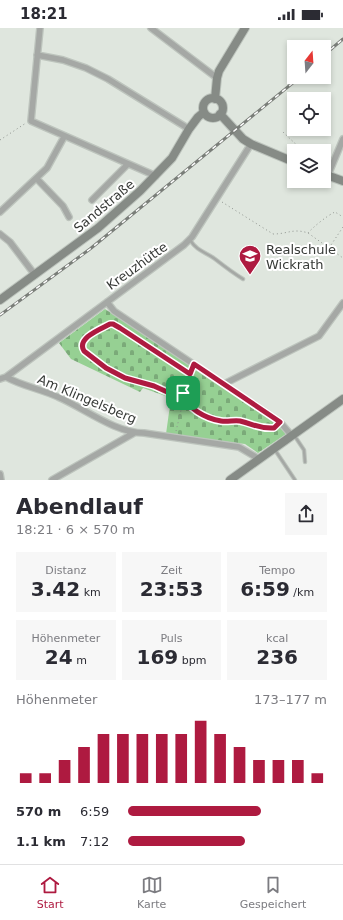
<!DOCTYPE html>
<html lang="de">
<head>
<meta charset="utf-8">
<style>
  body { margin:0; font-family:"DejaVu Sans",sans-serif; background:#f7f7f7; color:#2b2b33; height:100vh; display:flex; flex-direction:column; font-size:15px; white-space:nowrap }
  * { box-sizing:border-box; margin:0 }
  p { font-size:13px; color:#7c7c81 }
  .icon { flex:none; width:22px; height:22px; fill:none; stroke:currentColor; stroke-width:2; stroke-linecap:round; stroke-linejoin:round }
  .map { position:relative; height:452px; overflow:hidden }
  .side { display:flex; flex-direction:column; background:#fff; flex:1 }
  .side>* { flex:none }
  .needle { width:26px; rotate:17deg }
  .tools { position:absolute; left:287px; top:12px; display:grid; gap:8px }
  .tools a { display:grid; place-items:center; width:44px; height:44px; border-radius:0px; background:#fff; box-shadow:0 2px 6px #0003; font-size:20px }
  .pin { position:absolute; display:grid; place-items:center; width:34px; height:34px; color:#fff; margin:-17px; border-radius:8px; box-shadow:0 2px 6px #0006 }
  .round { display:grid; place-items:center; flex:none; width:42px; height:42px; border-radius:0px; background:#f7f7f7 }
  .summary { display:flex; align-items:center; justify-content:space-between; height:68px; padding:0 16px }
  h1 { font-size:22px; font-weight:700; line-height:30px }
  .figures { display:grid; grid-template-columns:repeat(3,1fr); gap:6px; height:68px; padding:4px 16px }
  .figures div { display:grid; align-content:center; border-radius:0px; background:#f7f7f7; text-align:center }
  .figures b { font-size:20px; font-weight:700 }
  .figures small { font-size:11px; font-weight:400 }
  .figures p { font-size:11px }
  .chart { height:112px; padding:8px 16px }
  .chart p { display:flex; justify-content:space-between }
  .chart svg { width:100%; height:72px; margin-top:4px; stroke:#ae1a40; stroke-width:6 }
  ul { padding:0 16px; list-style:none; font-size:13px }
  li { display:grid; grid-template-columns:64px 48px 1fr; align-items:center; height:30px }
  li i { height:10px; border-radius:5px; background:#ae1a40 }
  .status { display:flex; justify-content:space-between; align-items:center; height:28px; padding:0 20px; background:#fff; direction:ltr }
  .status svg { height:11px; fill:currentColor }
  .tabs { display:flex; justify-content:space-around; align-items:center; height:56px; border-top:1px solid #e1e1e2; background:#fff; font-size:11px; color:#7c7c81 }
  .tabs a { display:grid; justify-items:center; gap:2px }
  .tabs .active { color:#ae1a40 }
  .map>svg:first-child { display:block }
  .cemetery { fill:url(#cemetery-stones) }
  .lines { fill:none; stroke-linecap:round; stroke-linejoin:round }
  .lane-casing { stroke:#bdc4bd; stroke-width:4.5 }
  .street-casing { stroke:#bdc4bd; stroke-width:8 }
  .secondary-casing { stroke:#bdc4bd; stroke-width:10 }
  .path { stroke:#8e938e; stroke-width:1; stroke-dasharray:1 3; stroke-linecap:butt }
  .lane { stroke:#a5a8a5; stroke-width:2.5 }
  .street { stroke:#a5a8a5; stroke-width:5.5 }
  .secondary { stroke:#868b86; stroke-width:8 }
  .rail-casing { stroke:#7a7e79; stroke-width:3 }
  .rail { stroke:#fff; stroke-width:1.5; stroke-dasharray:4.5; stroke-linecap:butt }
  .route-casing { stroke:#fff; stroke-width:8 }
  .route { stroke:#ae1a40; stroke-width:5 }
  .labels { text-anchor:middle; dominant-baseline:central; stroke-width:4; stroke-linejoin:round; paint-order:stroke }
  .street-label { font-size:13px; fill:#373a37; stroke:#fff }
  .poi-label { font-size:13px; fill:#373a37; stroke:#fff; text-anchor:start }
</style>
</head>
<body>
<div class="status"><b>18:21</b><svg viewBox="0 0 49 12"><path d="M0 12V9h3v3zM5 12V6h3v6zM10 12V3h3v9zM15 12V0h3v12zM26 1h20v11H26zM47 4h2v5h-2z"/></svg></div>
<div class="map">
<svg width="343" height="452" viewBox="0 0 343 452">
  <defs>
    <pattern id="cemetery-stones" width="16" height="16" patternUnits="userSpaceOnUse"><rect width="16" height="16" fill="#96d093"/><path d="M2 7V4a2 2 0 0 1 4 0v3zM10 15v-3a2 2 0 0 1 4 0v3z" fill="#7baa79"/></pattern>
  </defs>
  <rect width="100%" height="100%" fill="#dfe6de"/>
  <path class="cemetery" d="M105,281L277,395L286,406L258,425L245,416L166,406L171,370L143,360L140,364L71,331L59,315Z"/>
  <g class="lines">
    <g class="lane-casing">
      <path id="lane" d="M190,212C198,224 204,223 215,231C224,238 233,245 243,251
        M294,407L304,422L305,434
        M275,422L295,452"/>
    </g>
    <g class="street-casing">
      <path id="street" d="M40,0L31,93L156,148
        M151,0L217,50
        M37,27L63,32L86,40L108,51L189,101
        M328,147L343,111
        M37,151L63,178L69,189
        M92,172L128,136
        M0,184L47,140L64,109
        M0,206L10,214L35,247
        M107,274L114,283L280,394L292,408
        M6,349L184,217L192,209L251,116
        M0,351L6,349C22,358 41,361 58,369C84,380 115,405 144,405L239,419L259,431
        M224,356L319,308L343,275
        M0,446L1,452
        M52,452L134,405"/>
    </g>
    <g class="secondary-casing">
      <path id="secondary" d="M203 80a10 10 0 1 1 20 0a10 10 0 1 1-20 0Z
        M215,71L217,50L219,43L245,0
        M220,86L243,111L251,116L294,134
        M324,146L343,153
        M0,272L98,200L140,163L172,130L189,101L198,89L204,84
        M230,452L343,371"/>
    </g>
    <path class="path" d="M283,104L303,123
      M0,112L26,95
      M222,174L273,206C288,206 293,200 308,205L343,230
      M308,205C313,199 328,187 335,184L343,189
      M329,220L343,199
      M190,346L113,296C103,296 77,311 84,323L106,340L125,351L154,358L176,368H182L192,341
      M184,370C190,378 197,383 206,388C217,393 228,392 240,393C251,395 265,406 276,398
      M176,403L184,370L183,365"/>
    <use href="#lane" class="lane"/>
    <use href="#street" class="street"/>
    <use href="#secondary" class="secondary"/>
    <g class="rail-casing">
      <path id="rail" d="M324,27L343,11
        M0,287L90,221L300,49"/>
    </g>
    <use href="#rail" class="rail"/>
  </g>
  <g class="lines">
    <g class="route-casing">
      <path id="route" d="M110,296H113L120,300L190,346L194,336L280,394L274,400C258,401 254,396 240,393C234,392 228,394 221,393C207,391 185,380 183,365L182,368H176L154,358L125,350L106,340L84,323C76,310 101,301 110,296Z"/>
    </g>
    <use href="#route" class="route"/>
  </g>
  <defs>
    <g id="school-pin" transform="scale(1.15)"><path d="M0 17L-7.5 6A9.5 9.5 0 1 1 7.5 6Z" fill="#ae1a40" stroke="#fff"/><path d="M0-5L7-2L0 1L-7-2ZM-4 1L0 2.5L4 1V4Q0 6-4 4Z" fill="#fff"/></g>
  </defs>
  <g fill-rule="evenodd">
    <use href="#school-pin" x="250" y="228"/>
  </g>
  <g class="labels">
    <g class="street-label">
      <text transform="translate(104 178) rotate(-40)">Sandstraße</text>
      <text transform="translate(137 238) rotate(-36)">Kreuzhütte</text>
      <text transform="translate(87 371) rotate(23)">Am Klingelsberg</text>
    </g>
    <g class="poi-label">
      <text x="266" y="221">Realschule<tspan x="266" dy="15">Wickrath</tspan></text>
    </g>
  </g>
</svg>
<div class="tools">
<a><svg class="needle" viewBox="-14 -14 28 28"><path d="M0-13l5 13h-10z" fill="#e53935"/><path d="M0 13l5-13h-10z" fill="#7c7c81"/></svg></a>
<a><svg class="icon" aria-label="locate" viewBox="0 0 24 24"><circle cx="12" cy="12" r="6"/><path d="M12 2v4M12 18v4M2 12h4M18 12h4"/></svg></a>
<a><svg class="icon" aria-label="layers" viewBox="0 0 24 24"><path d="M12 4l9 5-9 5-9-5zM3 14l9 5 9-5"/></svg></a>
</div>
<div class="pin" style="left:183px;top:365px;background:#1e9e55"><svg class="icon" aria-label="arrive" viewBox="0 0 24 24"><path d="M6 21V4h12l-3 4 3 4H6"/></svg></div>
</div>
<section class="side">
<div class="summary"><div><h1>Abendlauf</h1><p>18:21 · 6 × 570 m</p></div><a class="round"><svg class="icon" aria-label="share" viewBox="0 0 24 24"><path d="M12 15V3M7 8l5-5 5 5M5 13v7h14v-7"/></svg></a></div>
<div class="figures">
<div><p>Distanz</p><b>3.42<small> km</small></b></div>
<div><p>Zeit</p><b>23:53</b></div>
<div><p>Tempo</p><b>6:59<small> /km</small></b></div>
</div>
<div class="figures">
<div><p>Höhenmeter</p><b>24<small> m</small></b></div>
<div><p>Puls</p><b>169<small> bpm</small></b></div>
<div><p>kcal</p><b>236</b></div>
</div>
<div class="chart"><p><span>Höhenmeter</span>173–177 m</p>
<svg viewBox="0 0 160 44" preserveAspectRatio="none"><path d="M5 44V38M15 44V38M25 44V30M35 44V22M45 44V14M55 44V14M65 44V14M75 44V14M85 44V14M95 44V6M105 44V14M115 44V22M125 44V30M135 44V30M145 44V30M155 44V38"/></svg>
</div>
<ul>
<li><b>570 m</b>6:59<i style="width:67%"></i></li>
<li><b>1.1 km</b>7:12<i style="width:59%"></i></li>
</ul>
</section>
<nav class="tabs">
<a class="active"><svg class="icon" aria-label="home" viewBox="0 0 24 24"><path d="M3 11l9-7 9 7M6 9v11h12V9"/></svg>Start</a>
<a><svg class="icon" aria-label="map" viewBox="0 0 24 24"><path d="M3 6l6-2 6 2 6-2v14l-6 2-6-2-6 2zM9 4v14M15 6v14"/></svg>Karte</a>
<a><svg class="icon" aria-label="saved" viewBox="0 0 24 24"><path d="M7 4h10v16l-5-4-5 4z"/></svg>Gespeichert</a>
</nav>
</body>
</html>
